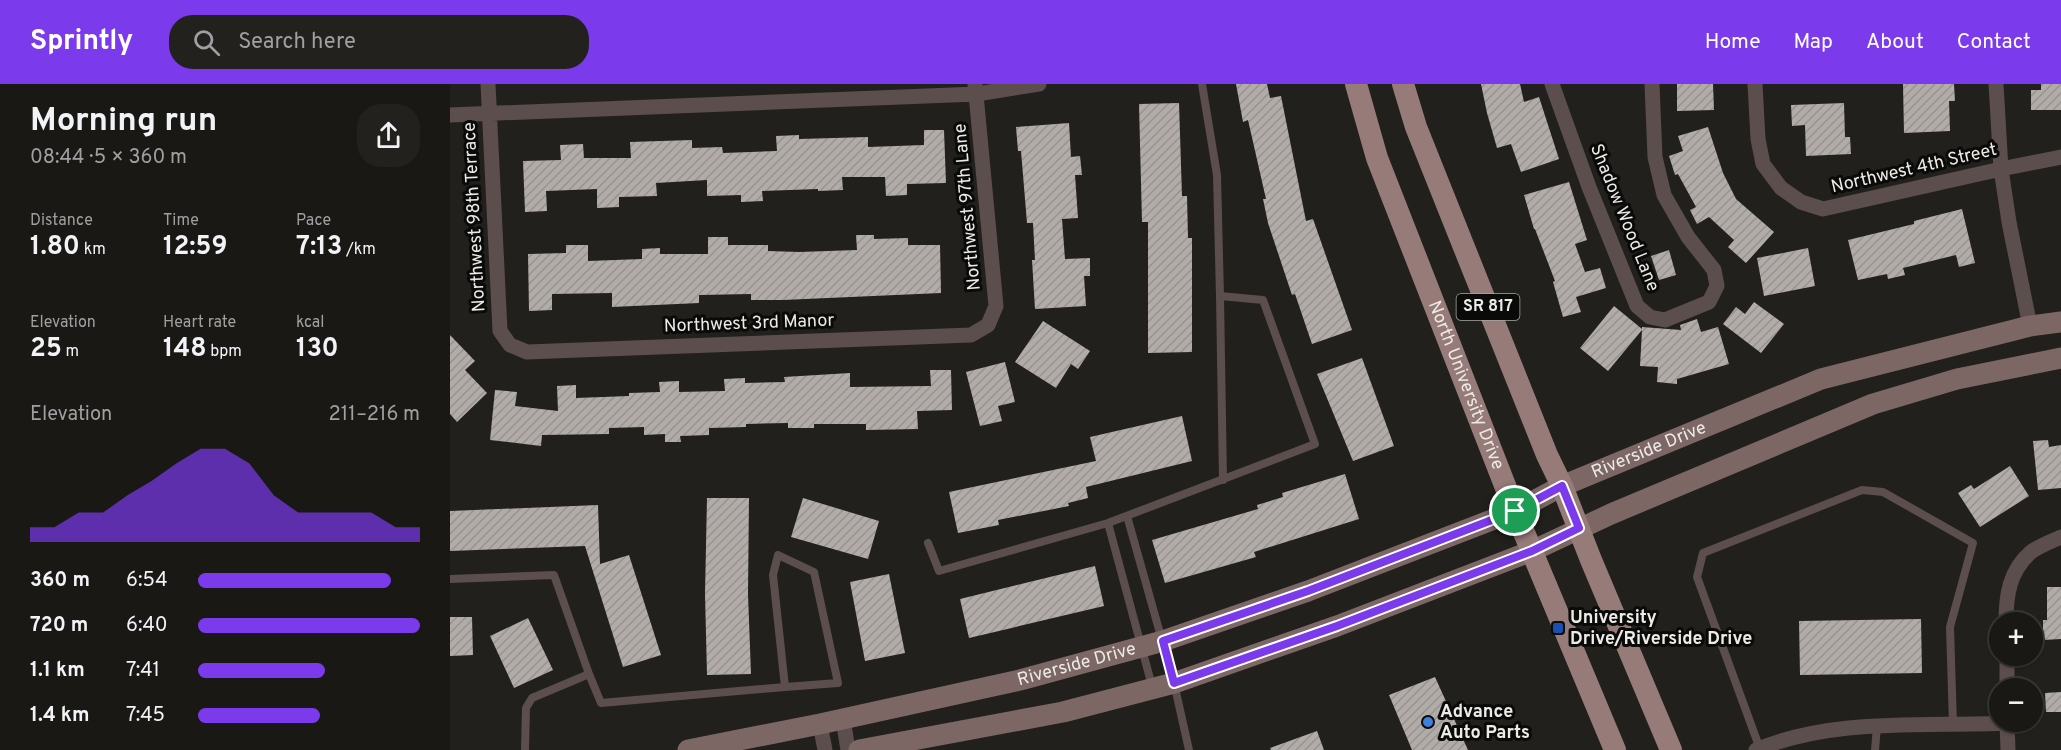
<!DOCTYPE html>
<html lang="en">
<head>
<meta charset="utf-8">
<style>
  body { margin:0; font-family:Overpass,sans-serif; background:#22211e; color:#f1f3f6; height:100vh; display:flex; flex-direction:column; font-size:22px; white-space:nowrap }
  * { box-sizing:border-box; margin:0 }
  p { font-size:20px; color:#9fa0a0 }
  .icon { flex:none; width:33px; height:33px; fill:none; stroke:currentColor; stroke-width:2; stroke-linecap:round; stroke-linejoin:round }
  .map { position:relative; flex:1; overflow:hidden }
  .panel { display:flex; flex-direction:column; background:#191815; width:450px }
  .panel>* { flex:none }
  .fabs { position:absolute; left:1539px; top:528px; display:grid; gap:12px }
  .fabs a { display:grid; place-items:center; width:54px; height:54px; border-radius:50%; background:#191815; box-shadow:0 2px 4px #0004,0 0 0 2px #373734; font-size:30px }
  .pin { position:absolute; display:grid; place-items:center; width:51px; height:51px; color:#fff; margin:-26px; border:3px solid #fff; border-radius:50%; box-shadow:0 2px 6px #0007 }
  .round { display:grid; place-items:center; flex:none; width:63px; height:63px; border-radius:24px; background:#22211e }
  .headline { display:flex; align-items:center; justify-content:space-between; height:102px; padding:0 30px }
  h1 { font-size:33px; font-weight:700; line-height:45px }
  .figures { display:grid; grid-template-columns:repeat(3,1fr); gap:9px; height:102px; padding:6px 30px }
  .figures div { display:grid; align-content:center }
  .figures b { font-size:26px; font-weight:700 }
  .figures small { font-size:16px; font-weight:400 }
  .figures p { font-size:16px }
  .chart { height:168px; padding:12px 30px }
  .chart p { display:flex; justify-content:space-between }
  .chart svg { width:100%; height:108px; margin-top:6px; fill:#7c3aed; opacity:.7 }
  ul { padding:0 30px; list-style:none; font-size:20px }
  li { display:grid; grid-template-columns:96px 72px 1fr; align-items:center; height:45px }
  li i { height:15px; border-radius:8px; background:#7c3aed }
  header { display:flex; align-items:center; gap:36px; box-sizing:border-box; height:84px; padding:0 30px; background:#7c3aed; color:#fff }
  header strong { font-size:28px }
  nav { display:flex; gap:33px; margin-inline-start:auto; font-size:21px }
  .search { width:420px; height:54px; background:#22211e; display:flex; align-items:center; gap:15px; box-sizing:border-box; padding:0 21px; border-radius:24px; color:#9fa0a0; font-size:22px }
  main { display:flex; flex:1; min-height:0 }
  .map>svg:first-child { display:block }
  .building { fill:url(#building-hatch) }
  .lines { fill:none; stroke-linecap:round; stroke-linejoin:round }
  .lane { stroke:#5b4e4c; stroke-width:8 }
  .street { stroke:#5b4e4c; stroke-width:15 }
  .secondary { stroke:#7c6765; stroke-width:21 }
  .primary { stroke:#967b78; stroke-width:22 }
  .route-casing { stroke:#fff; stroke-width:12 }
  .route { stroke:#7c3aed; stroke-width:8 }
  .transit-dot { fill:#1a4fb4; stroke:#0a0a08; stroke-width:2 }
  .shop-dot { fill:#3f7fe0; stroke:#0a0a08; stroke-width:2 }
  .labels { text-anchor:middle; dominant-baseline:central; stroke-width:6; stroke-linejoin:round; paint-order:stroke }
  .shield { fill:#0a0a08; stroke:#a8a8a5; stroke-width:1.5 }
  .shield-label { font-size:16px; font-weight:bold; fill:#ecebe8 }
  .street-label { font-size:18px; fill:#ecebe8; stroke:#0a0a08 }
  .poi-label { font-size:18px; font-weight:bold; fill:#ecebe8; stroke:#0a0a08; text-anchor:start }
</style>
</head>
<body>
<header>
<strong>Sprintly</strong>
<div class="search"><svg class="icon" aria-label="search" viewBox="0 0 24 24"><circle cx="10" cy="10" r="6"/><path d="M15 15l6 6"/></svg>Search here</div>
<nav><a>Home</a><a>Map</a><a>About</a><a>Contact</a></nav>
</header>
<main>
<section class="panel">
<div class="headline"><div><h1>Morning run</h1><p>08:44 · 5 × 360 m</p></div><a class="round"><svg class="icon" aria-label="share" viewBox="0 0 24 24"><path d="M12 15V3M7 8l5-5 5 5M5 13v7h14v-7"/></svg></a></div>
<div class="figures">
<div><p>Distance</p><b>1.80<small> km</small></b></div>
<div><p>Time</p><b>12:59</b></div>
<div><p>Pace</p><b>7:13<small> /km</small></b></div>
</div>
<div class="figures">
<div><p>Elevation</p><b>25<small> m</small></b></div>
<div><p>Heart rate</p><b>148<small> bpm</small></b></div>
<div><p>kcal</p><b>130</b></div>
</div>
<div class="chart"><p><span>Elevation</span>211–216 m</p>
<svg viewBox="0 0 160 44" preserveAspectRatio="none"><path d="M0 44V38L10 38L20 32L30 32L40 25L50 19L60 12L70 6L80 6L90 12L100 25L110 32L120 32L130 32L140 32L150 38L160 38V44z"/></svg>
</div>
<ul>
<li><b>360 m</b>6:54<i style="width:87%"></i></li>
<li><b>720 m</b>6:40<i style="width:100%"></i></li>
<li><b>1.1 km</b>7:41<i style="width:57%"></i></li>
<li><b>1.4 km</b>7:45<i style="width:55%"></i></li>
</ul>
</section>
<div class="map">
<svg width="1611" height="666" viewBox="0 0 1611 666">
  <defs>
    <pattern id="building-hatch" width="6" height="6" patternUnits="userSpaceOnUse" patternTransform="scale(1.5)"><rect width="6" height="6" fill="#b2aca9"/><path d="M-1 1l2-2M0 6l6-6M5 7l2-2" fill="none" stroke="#979290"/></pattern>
  </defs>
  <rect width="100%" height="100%" fill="#21201c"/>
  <path class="building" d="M786,0H817L820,14L831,12L856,137L863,135L902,246L862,260L845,210L842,211L818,139L813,115H816L798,36L793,38Z
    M1031,0H1070L1074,18L1089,13L1109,75L1071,88L1061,60L1047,64L1037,29Z
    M1227,0H1263L1264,26L1227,27Z
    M1453,0H1504L1505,17H1499L1500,47L1454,49Z
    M1591,0H1611V26H1581V6H1591Z
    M729,19L732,112H737L738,154H742V268L698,269V138H692L689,20Z
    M1394,19L1395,53H1400L1401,70L1356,72L1355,41L1342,42L1341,21Z
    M619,39L621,73L630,72L632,91H625L628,134L612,135L615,175L640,174V192H634L636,222L585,225L582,176H585L583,139H577L571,67H568L566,43Z
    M1258,43L1273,89L1286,115L1324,148L1296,179L1278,163L1284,156L1259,133L1247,140L1240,126L1246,123L1228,90L1225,91L1219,72L1233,67L1228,52Z
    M474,46H494L496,99L457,100V111L436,112L435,93H392L393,106L368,107V105L312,107L313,117L291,118V111L257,112V96L206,99L207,112L169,113V123L147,124V105L96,107L97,127L75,128L73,77L111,76L110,61L133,60L134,74H181L180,58L242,56V64L272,63L273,69L327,67L326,52L349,51V55L418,53V63L474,61Z
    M1119,98L1137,156L1125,160L1135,188L1150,184L1156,204L1126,213L1131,228L1113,233L1103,198L1105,197L1085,145H1084L1074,111Z
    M1512,125L1525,179L1509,183L1506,171L1453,184L1455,191L1438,195L1437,190L1408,196L1398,156L1464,140V137Z
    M406,151H424V155L458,154V161H490L491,209L333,216H301V210L249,211V219L162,223V209L102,210V226L79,227L78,170L116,169V161H138V177L192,175V165L210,164V170H258V153H278V161H318V167L349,168L407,166Z
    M1358,164L1365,202L1314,212L1307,174Z
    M1219,166L1226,191L1209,196L1201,172Z
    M1304,218L1334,240L1311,269L1273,240L1286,223L1295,230Z
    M1164,222L1192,245V243L1231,246L1230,241L1247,235L1251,248L1268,243L1279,280L1227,295V300L1207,298L1208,283L1190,282L1192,246L1158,287L1130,264Z
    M593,237L640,267L628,285L621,280L606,304L565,278Z
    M0,251L25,277L15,286L37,309L7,338L0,330Z
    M912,274L944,362L903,377L867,290Z
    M555,278L565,318L548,322L552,337L530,342L516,288Z
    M480,286H501L502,326L467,327L468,345L416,346V340H364V344H338V339L296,340V343L259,344V351L230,352L231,358H215V350L194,351V343L159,344V350L92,351L91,362L40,356L45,306L67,308L65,322L108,327L107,302L126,301V314L179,312V309L210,308L209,298L229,297V308L275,307L274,295L295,294V299L335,298L334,293L400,289V303L481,302Z
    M732,332L742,377L636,403L638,414L618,419L619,422L548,436L549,441L508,449L499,408L646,377L640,353Z
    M1598,356L1599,363L1611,361V404L1588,406L1583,357Z
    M1560,382L1579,412L1530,443L1508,409L1521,401L1524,405Z
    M895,390L909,435L804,468L806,473L715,499L702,456L808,425L807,421L833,413L832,409Z
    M257,414H299L298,510L301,590L257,591L255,510Z
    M353,414L429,437L418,475L341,453Z
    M148,421L150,480L179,471L211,571L173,583L135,462L0,467V427Z
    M645,482L654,522L519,554L510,515Z
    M439,490L455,569L415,577L400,498Z
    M1597,503H1611V555L1593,556V536H1597Z
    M0,533H22L23,571L0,572Z
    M78,534L103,586L64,604L40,552Z
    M1471,535L1472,589L1350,591L1349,537Z
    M985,593L1018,666H962L939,611Z
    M1611,608V628H1596L1595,609Z
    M867,647L874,666H821L820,664Z"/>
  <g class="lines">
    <path class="lane" d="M770,212L773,396
      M677,432L724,599L739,666
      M658,439L702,602
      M478,459L489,487L658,439L865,360L813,216L770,212L767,91L752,0
      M0,495L104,491L139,590L82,614L76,624L75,666
      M139,590L151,619L335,603L323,491L328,471L364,488L388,599L335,603
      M1310,665L1247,493L1253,469L1412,406L1433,408L1523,459L1500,543L1503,641
      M1425,666L1427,642"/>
    <path class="street" d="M38,0L50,247L60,261L77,268L521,251L538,241L546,222L525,0
      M1102,0L1139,103L1187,222L1200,233L1215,236L1259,218L1267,202L1264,186L1238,153L1214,111L1205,73L1202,0
      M1305,0L1308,55L1313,80L1331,104L1351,118L1373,125L1551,85L1611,73
      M1546,0L1551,85L1559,138L1580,242
      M0,31L527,10L589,0
      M1556,538C1556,512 1559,487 1581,468C1589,462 1602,457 1611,453
      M1557,572V604
      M393,635L398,666
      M1557,638L1558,666
      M370,640L375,666
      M1306,666C1384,633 1475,643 1557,639"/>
    <g class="secondary">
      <path id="s1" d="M238,666L370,640L570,596L713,557L858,507L1065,427L1112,402L1371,295L1580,242L1611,238"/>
      <path d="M409,666L613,628L724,599L887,542L1082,467L1161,430L1423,320L1507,295L1611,274"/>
    </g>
    <g class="primary">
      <path id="s2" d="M906,0L927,74L1065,427L1165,666"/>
      <path d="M953,0L966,43L1097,371L1112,402L1141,476L1221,666"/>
    </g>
  </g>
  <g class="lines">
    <g class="route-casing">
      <path id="route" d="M1112,402L1129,444L1082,467L887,542L724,599L713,557L858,507L1065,427Z"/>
    </g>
    <use href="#route" class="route"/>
  </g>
  <rect class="transit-dot" x="1102" y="538" width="12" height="12" rx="3"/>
  <circle class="shop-dot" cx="978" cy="638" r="6"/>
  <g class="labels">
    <rect class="shield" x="1006.5" y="210" width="63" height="26" rx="4.5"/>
    <g class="shield-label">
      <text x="1038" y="223">SR 817</text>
    </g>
    <g class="street-label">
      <text transform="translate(1464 85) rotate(-13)">Northwest 4th Street</text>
      <text transform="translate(518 123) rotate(-95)">Northwest 97th Lane</text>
      <text transform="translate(25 133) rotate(-93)">Northwest 98th Terrace</text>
      <text transform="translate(1174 134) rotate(68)">Shadow Wood Lane</text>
      <text transform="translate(299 240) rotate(-2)">Northwest 3rd Manor</text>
      <text stroke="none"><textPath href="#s2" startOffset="321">North University Drive</textPath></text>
      <text stroke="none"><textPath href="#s1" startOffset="1010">Riverside Drive</textPath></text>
      <text stroke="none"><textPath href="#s1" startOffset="398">Riverside Drive</textPath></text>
    </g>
    <g class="poi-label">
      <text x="1120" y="534">University<tspan x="1120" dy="21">Drive/Riverside Drive</tspan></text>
      <text x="990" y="628">Advance<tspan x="990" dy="21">Auto Parts</tspan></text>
    </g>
  </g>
</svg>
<div class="fabs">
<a>+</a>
<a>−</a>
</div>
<div class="pin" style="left:1065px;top:427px;background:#1e9e55"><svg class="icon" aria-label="arrive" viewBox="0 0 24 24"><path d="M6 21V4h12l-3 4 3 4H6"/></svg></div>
</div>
</main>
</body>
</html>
